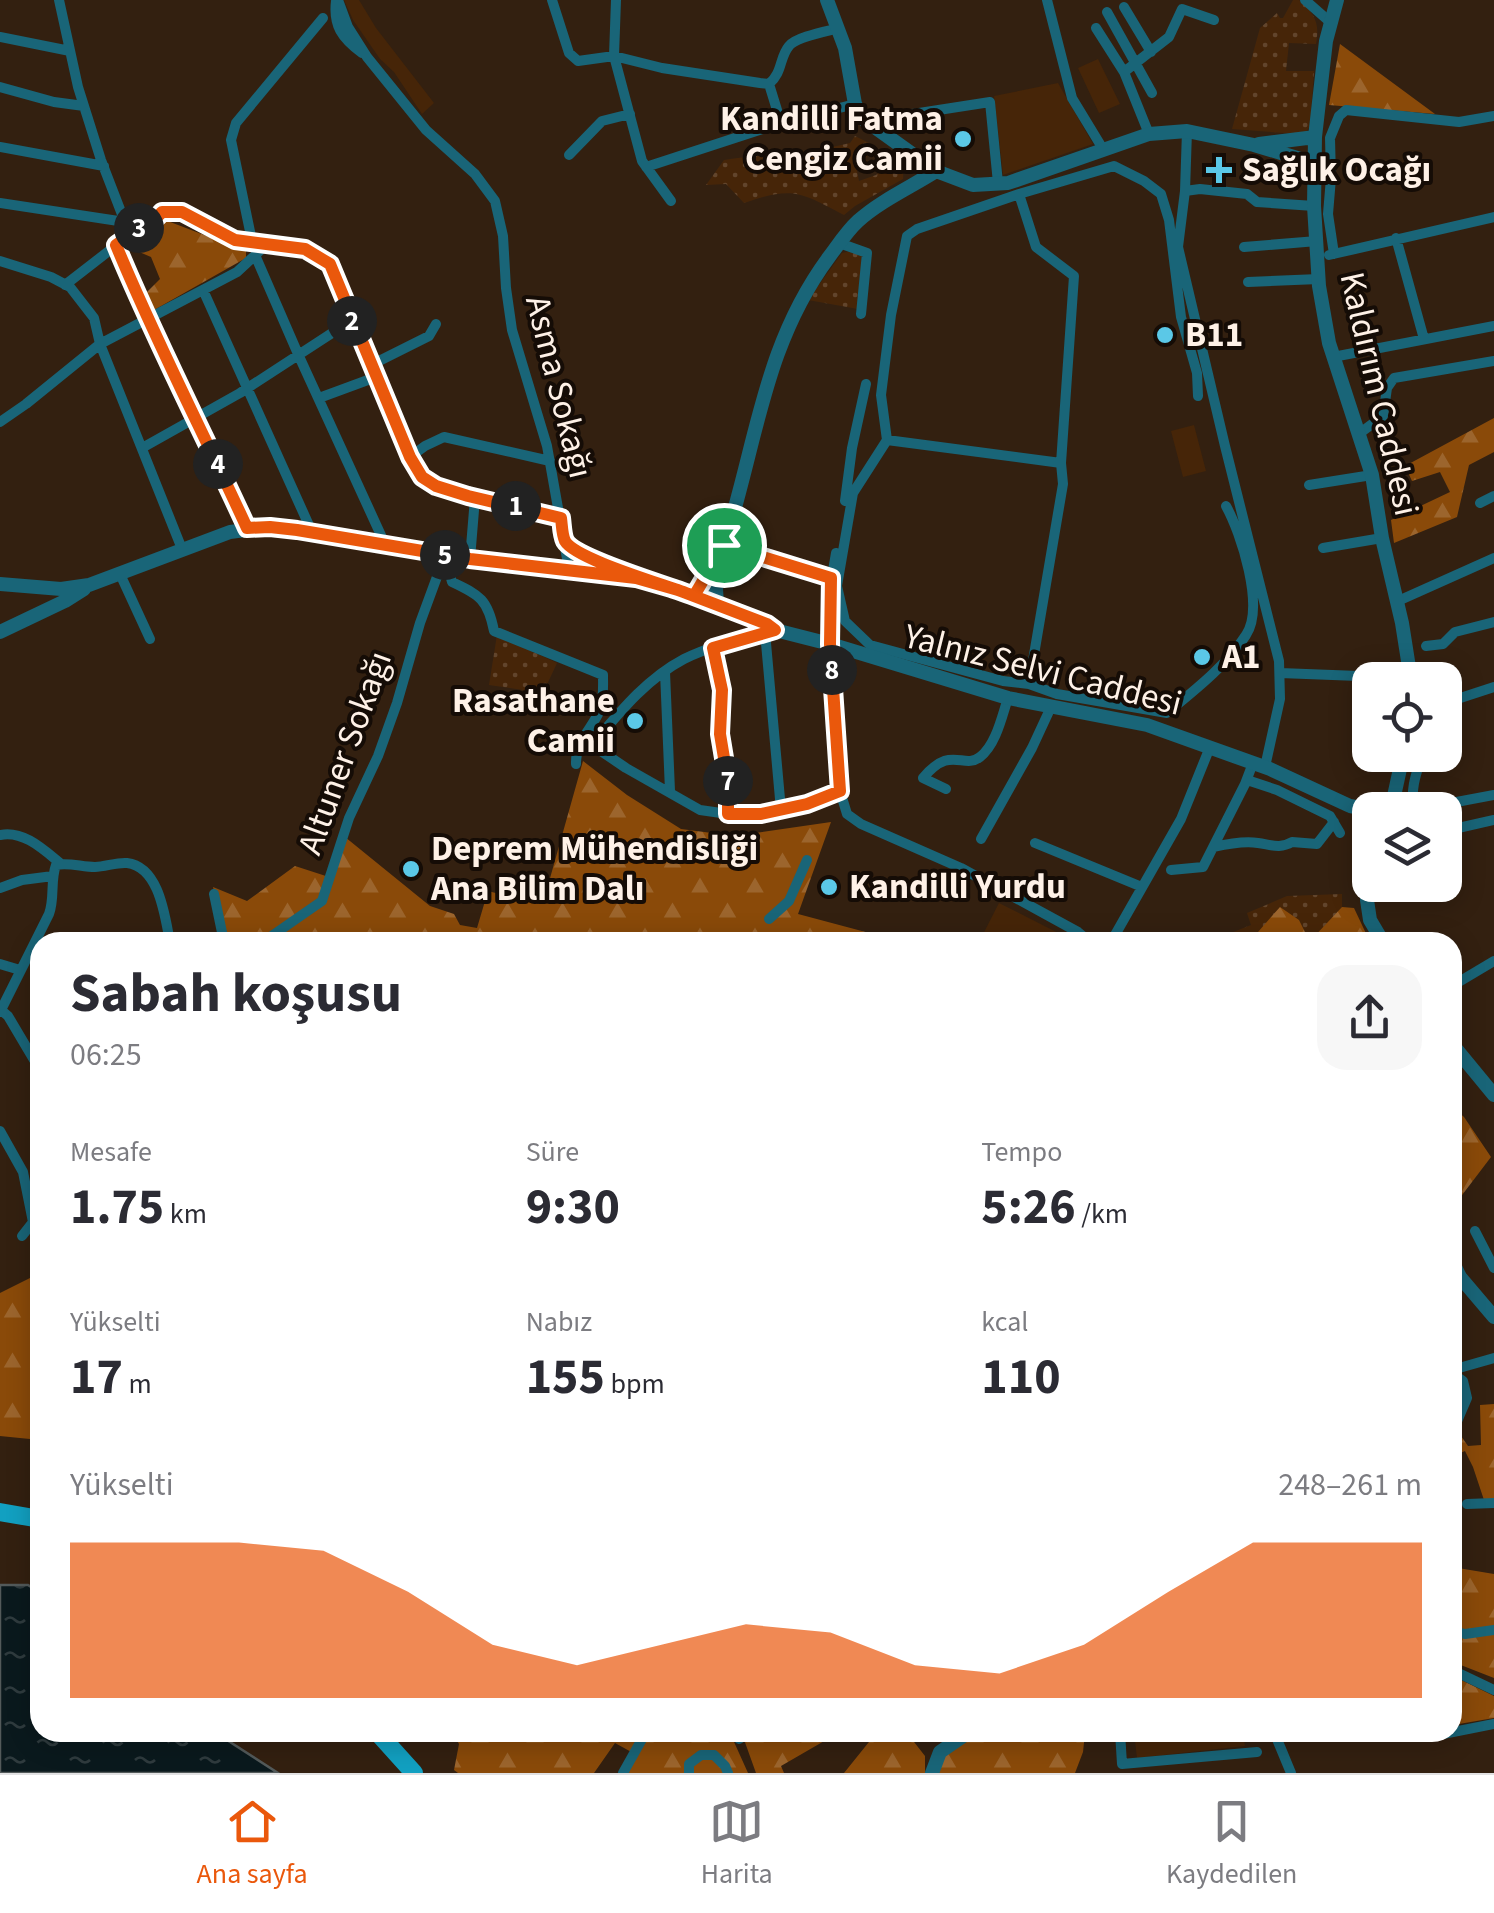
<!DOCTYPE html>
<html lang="tr">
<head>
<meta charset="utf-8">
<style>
  body { margin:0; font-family:"Source Sans 3",sans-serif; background:#f7f7f7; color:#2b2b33; height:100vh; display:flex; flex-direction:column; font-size:38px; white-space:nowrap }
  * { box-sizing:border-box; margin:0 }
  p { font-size:32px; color:#7c7c81 }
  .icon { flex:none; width:55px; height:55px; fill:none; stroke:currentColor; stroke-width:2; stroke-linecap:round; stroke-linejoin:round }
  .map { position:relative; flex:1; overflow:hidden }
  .side { position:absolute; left:30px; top:932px; width:1432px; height:810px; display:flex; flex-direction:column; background:#fff; border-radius:30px; box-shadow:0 5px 25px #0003 }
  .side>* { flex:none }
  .tools { position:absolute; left:1352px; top:662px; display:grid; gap:20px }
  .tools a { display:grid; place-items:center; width:110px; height:110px; border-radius:20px; background:#fff; box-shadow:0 5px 25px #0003; font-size:50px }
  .pin { position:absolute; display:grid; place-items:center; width:85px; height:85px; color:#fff; margin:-42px; border:5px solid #fff; border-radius:50%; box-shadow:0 2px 10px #0007 }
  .km { position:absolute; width:50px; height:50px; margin:-25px; border-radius:50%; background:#222; color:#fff; font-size:28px; line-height:50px; text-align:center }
  .round { display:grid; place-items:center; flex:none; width:105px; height:105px; border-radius:30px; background:#f7f7f7 }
  .summary { display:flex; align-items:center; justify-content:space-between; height:170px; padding:0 40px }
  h1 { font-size:55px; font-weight:700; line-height:75px }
  .figures { display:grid; grid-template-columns:repeat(3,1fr); gap:15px; height:170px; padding:10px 40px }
  .figures div { display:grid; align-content:center }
  .figures b { font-size:50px; font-weight:700 }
  .figures small { font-size:28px; font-weight:400 }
  .figures p { font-size:28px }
  .chart { height:280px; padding:20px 40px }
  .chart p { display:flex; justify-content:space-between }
  .chart svg { width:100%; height:180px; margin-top:10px; fill:#ea580c; opacity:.7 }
  .dock { display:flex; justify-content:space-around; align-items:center; height:140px; border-top:2px solid #e1e1e2; background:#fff; font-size:28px; color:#7c7c81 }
  .dock a { display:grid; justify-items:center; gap:5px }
  .dock .selected { color:#ea580c }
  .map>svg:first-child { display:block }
  .grass { fill:url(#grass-dots) }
  .forest { fill:url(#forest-firs) }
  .green { fill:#462508 }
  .water { fill:url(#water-ripples); stroke:#535a5a; stroke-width:2.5 }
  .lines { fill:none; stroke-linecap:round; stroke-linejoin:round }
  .minor { stroke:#196578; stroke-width:10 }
  .tertiary { stroke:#196578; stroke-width:14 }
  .primary { stroke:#12a0c1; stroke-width:18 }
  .route-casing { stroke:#fff; stroke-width:20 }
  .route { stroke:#ea580c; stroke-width:12 }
  .poi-dot { fill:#5bc8e7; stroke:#150c06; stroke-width:4 }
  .labels { text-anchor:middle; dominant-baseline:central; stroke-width:8; stroke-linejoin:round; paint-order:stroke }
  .poi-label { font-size:35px; font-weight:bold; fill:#fef1e7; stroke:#150c06; text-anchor:start }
  .street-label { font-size:35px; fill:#fef1e7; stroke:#150c06 }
</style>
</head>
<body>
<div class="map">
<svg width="1494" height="1773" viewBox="0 0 1494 1773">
  <defs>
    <pattern id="grass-dots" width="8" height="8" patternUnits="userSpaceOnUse" patternTransform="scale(2.5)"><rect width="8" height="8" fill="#462508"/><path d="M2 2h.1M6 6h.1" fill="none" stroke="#62452c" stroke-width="1.8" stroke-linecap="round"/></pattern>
    <pattern id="forest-firs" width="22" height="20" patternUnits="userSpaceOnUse" patternTransform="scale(2.5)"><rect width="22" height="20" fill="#8a4a09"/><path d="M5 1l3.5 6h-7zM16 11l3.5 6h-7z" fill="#9c652d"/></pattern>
    <pattern id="water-ripples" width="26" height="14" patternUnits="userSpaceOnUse" patternTransform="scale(2.5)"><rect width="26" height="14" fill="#0a191d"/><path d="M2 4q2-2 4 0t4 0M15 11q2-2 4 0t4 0" fill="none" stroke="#2f3b3e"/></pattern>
  </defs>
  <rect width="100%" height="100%" fill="#332010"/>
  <path class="grass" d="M1293,0H1299C1315,14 1320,23 1316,44L1289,43L1286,71H1314L1310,126L1306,132L1298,134L1232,129L1260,28L1277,13L1280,18H1283Z
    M855,136L875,146L865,159L870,164L857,171L859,181L876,175L894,161C902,166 904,169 903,179L855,206L844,215C800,192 793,186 744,203L726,184L706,185L724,160C766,153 809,154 850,143Z
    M851,251L862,256L858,309L808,300L842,253Z
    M497,635L557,663L543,693L489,685Z
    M1342,894V907L1312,940H1309L1299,920L1258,932L1254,942H1208L1251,925L1247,913L1287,896Z"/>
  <path class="forest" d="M1340,44L1435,114L1329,105Z
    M165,220L246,251V258L147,314L144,295L160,279L151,257L130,248Z
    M1494,418V452L1469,465L1457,517L1394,543L1391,520L1450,492L1440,472L1412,481L1405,466Z
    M583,761L627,795L681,829L735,836L831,822L798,914L903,942H229L224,935L213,887L247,901L295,866L332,878L345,837L430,906L454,914L460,925L477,928L488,891L538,904L545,896Z
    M1280,907L1299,920L1309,940H1311L1342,907L1354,908L1370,942H1254L1258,932Z
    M1453,1107L1464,1117L1491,1157L1453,1207Z
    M40,1273V1440L0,1436V1293Z
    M1494,1404V1499L1484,1500L1473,1467L1465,1451L1453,1456L1452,1423L1468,1446L1481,1445L1480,1405Z
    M1452,1567L1494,1574V1678L1453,1662Z
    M1453,1676L1494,1696V1718L1453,1725Z
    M744,1732L838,1733L781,1766L784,1773H756L742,1734Z
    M877,1732L907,1733L925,1756V1773H844Z
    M453,1733H730L748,1773H625L635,1754L615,1743L594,1773H458L454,1770L459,1744Z
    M973,1733H1085L1083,1752L1075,1773H933L932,1767Z"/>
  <path class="green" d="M344,0H359L376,28L434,103L422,114L394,72L380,59L353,20Z
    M1098,59L1120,104L1099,113L1078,68Z
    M1058,83L1093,144L1003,175L994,96Z
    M1194,425L1206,471L1183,477L1171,431Z
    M999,903L1076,942H979Z
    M1134,1733H1243L1245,1746L1137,1758Z"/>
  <path class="water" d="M0,1585H28L40,1593V1732L216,1733L278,1773H0Z"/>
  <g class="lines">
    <path class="minor" d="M59,0L78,87L101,160L128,230L127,236L123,240L65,285
      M338,0L348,27L367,57L426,130L475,174L495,201L503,236L506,288L512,330L547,446L569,570
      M552,0L569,53L578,61L614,56L662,68L760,83L769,84C783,72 779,58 789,46C795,37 828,31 839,28
      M616,0L614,56L642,161L671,201
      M1047,0L1072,98L1103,149
      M1305,0L1330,22
      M336,1C333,26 342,38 362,53
      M1124,7L1151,52
      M1107,12L1152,93
      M1096,28L1124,72L1149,134
      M0,37L70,51
      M1124,72L1169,37L1182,9L1214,20
      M769,84L781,123
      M0,87L54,102L84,106
      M872,127L887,118L990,102L998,183
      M0,147L104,166
      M569,155L602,121L630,114
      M646,167L781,123L855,104
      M1185,191L1187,131
      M1019,194L1114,166L1144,181L1161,194L1169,220L1181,317L1197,373L1198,396
      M0,203L125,222
      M1396,238L1424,339
      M252,241L231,140L236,123L323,18
      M839,243L867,253L861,314
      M117,245C155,342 204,434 247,528
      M266,245L305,249L330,264L410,457L422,477L436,486L468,497L509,504L561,518
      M1244,247L1317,241
      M1334,254L1328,214L1331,178L1330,138L1339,116L1346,110L1459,122L1494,116
      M255,255L298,354L385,544
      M1329,255L1494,217
      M0,261L51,277L70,287L94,318L100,344L237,272L266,245L235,240L183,212H162L156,220L127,236
      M1248,282L1319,279
      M203,290L312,532
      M1333,357L1494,326
      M371,365L429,336L436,324
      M319,398L376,377
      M0,422L26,404L100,344L182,549
      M1360,433L1383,416L1387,388L1394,378L1494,361
      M887,440L1061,463L1063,484L1029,684L1003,681L870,645L845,621L837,586L853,493L887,440L881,395L891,315L907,236L917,229L1019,194L1036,247L1074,276L1061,463
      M142,448L240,393L352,320
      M410,457L425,446L444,437L550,461
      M1309,485L1372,475
      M845,501L852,448L866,384
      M1480,503L1494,496
      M567,542L579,554L627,572
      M724,545L831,578
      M1323,548L1382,538
      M836,553C821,627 837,714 840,791L847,814L861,824L961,868L1078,932L1090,942
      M445,556L452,582C480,595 488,600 494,631L603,675C603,687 604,699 600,710C592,729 575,741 576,764
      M470,559L475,498
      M120,574L150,639
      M1398,601L1494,558
      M775,630C745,638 712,645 684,659C646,679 619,713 592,745L626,768L700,810L728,814H761L807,804L840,791
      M765,632L781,810
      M1426,646L1443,644L1455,632L1494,622
      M713,647L722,690L720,734L728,781V814
      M665,672L670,791
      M1280,673L1411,678
      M1029,684L1057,694L1167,713C1195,690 1227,665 1246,635C1265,607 1241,533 1226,506
      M1445,703L1494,687
      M1265,767L1280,699L1279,661L1225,446L1178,247L1185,191L1200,189L1247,194L1257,202L1314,206
      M1247,780L1277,790L1330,816L1340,833
      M946,789L923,778C951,744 963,770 980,757C996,745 1002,716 1008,698
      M1414,810L1494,795
      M1414,810C1410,790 1416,774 1422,755
      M1445,831L1494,820
      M0,835C23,830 43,849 60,863
      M981,839L1032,748L1051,707
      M1035,843L1142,887
      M1214,847C1227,844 1245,841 1258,843C1272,845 1280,849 1292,842L1317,844L1334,822
      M1171,870L1203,867L1245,784L1253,763
      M0,888L22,880L53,876
      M214,894L224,942
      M769,919L789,901L807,860
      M263,942L322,901L349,818L378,756L397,703L420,623L445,555
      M1111,942L1181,819L1210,747
      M0,964L20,970
      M1452,986L1494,961
      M1,1010L8,1016L40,1070
      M0,1012L49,914C55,898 50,881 56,865C68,862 82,867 95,867C105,867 117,862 127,863C160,867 165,918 170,942
      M0,1131L23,1172L33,1222L22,1236
      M1475,1231L1494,1268
      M1452,1370L1494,1358
      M1452,1373L1463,1381L1467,1398L1452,1433
      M1467,1504L1494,1503
      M1452,1631L1465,1634L1494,1630
      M1452,1670L1494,1690
      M1120,1732L1122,1764L1257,1752
      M1274,1732L1291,1773
      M1418,1732L1438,1735L1494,1724
      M739,1739L748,1732
      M623,1773L646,1732
      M689,1773V1764L701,1755H714L725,1766L728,1773"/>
    <path class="tertiary" d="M827,0L845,48L855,104L862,118L936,171L973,185L1008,183L1149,134L1187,131L1254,145L1314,163
      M1337,0L1326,41L1315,137L1314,206L1319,286L1329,343L1372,475L1382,538L1402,623L1411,680
      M1259,144L1315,137
      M724,545C757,443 763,346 829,257C838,245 847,231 858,221C880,201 911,187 936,171
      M0,584L61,589L89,585L230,532L270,527L312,532L470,559L636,577L678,589L767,624L775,630L830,644L1008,698L1147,725L1270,769L1350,806L1372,810
      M694,596L724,545L716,589L717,605
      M0,632L65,601L84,589
      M1391,810L1403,755
      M1370,812L1366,821L1367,900L1370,920L1383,942
      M1452,1044L1494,1095
      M1452,1261L1460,1277L1494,1317
      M932,1773L940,1752L969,1732"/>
    <path class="primary" d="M0,1512L40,1519
      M377,1732L414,1773"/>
  </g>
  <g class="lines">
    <g class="route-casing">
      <path id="route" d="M724,545L694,596C670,586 576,560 565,541C562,535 562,525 561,518L468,496L436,486L422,477L410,457L330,264L305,249L235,240L182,212H162C151,225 131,234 116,245C156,342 204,434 247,528L270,527L297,530L470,559L636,578L678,590L767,624L775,630L713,648L722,690L720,734L728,782V814H761L807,804L840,791L830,644L831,578L724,545"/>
    </g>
    <use href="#route" class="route"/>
  </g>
  <g class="poi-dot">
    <circle cx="963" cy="139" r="10"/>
    <path d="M1214 155h10v10h10v10h-10v10h-10v-10h-10v-10h10z"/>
    <circle cx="1165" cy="335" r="10"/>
    <circle cx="1202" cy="657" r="10"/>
    <circle cx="635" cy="721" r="10"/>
    <circle cx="411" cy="869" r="10"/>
    <circle cx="829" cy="887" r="10"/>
  </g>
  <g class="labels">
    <g class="poi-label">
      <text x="943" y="119" text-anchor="end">Kandilli Fatma<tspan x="943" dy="40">Cengiz Camii</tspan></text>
      <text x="1242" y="170">Sağlık Ocağı</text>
      <text x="1185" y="335">B11</text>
      <text x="1222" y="657">A1</text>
      <text x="615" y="701" text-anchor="end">Rasathane<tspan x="615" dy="40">Camii</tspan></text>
      <text x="431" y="849">Deprem Mühendisliği<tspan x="431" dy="40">Ana Bilim Dalı</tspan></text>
      <text x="849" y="887">Kandilli Yurdu</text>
    </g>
    <g class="street-label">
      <text transform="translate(559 387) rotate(76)">Asma Sokağı</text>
      <text transform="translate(1379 394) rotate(77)">Kaldırım Caddesi</text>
      <text transform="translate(1043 670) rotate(14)">Yalnız Selvi Caddesi</text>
      <text transform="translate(345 753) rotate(-70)">Altuner Sokağı</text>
    </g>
  </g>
</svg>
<div class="tools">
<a><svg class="icon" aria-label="locate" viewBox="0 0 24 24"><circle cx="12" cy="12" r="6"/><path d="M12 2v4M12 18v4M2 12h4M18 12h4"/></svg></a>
<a><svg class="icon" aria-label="layers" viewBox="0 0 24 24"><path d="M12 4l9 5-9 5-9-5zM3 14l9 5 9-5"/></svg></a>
</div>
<div class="pin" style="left:724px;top:545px;background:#1e9e55"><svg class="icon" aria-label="arrive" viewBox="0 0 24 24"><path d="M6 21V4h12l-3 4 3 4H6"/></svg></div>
<b class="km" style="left:516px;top:506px">1</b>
<b class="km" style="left:352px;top:321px">2</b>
<b class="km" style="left:139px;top:228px">3</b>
<b class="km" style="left:218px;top:464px">4</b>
<b class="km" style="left:445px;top:555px">5</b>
<b class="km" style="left:728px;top:781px">7</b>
<b class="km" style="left:832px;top:670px">8</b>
<section class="side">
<div class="summary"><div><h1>Sabah koşusu</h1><p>06:25</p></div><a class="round"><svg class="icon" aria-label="share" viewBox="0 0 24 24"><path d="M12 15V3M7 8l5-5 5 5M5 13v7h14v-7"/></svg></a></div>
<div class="figures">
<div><p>Mesafe</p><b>1.75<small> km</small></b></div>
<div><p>Süre</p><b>9:30</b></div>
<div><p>Tempo</p><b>5:26<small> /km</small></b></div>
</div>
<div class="figures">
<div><p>Yükselti</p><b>17<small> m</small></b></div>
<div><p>Nabız</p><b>155<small> bpm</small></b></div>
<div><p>kcal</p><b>110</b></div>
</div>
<div class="chart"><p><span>Yükselti</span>248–261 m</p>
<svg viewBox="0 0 160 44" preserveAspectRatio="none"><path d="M0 44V6L10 6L20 6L30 8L40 18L50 31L60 36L70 31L80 26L90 28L100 36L110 38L120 31L130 18L140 6L150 6L160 6V44z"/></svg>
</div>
</section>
</div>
<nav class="dock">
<a class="selected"><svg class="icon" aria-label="home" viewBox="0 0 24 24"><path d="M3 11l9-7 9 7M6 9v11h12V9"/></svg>Ana sayfa</a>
<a><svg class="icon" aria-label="map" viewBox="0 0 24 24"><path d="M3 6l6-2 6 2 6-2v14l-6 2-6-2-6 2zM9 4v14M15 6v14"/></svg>Harita</a>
<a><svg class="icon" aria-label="saved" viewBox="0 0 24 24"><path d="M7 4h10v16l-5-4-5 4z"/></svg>Kaydedilen</a>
</nav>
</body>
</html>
